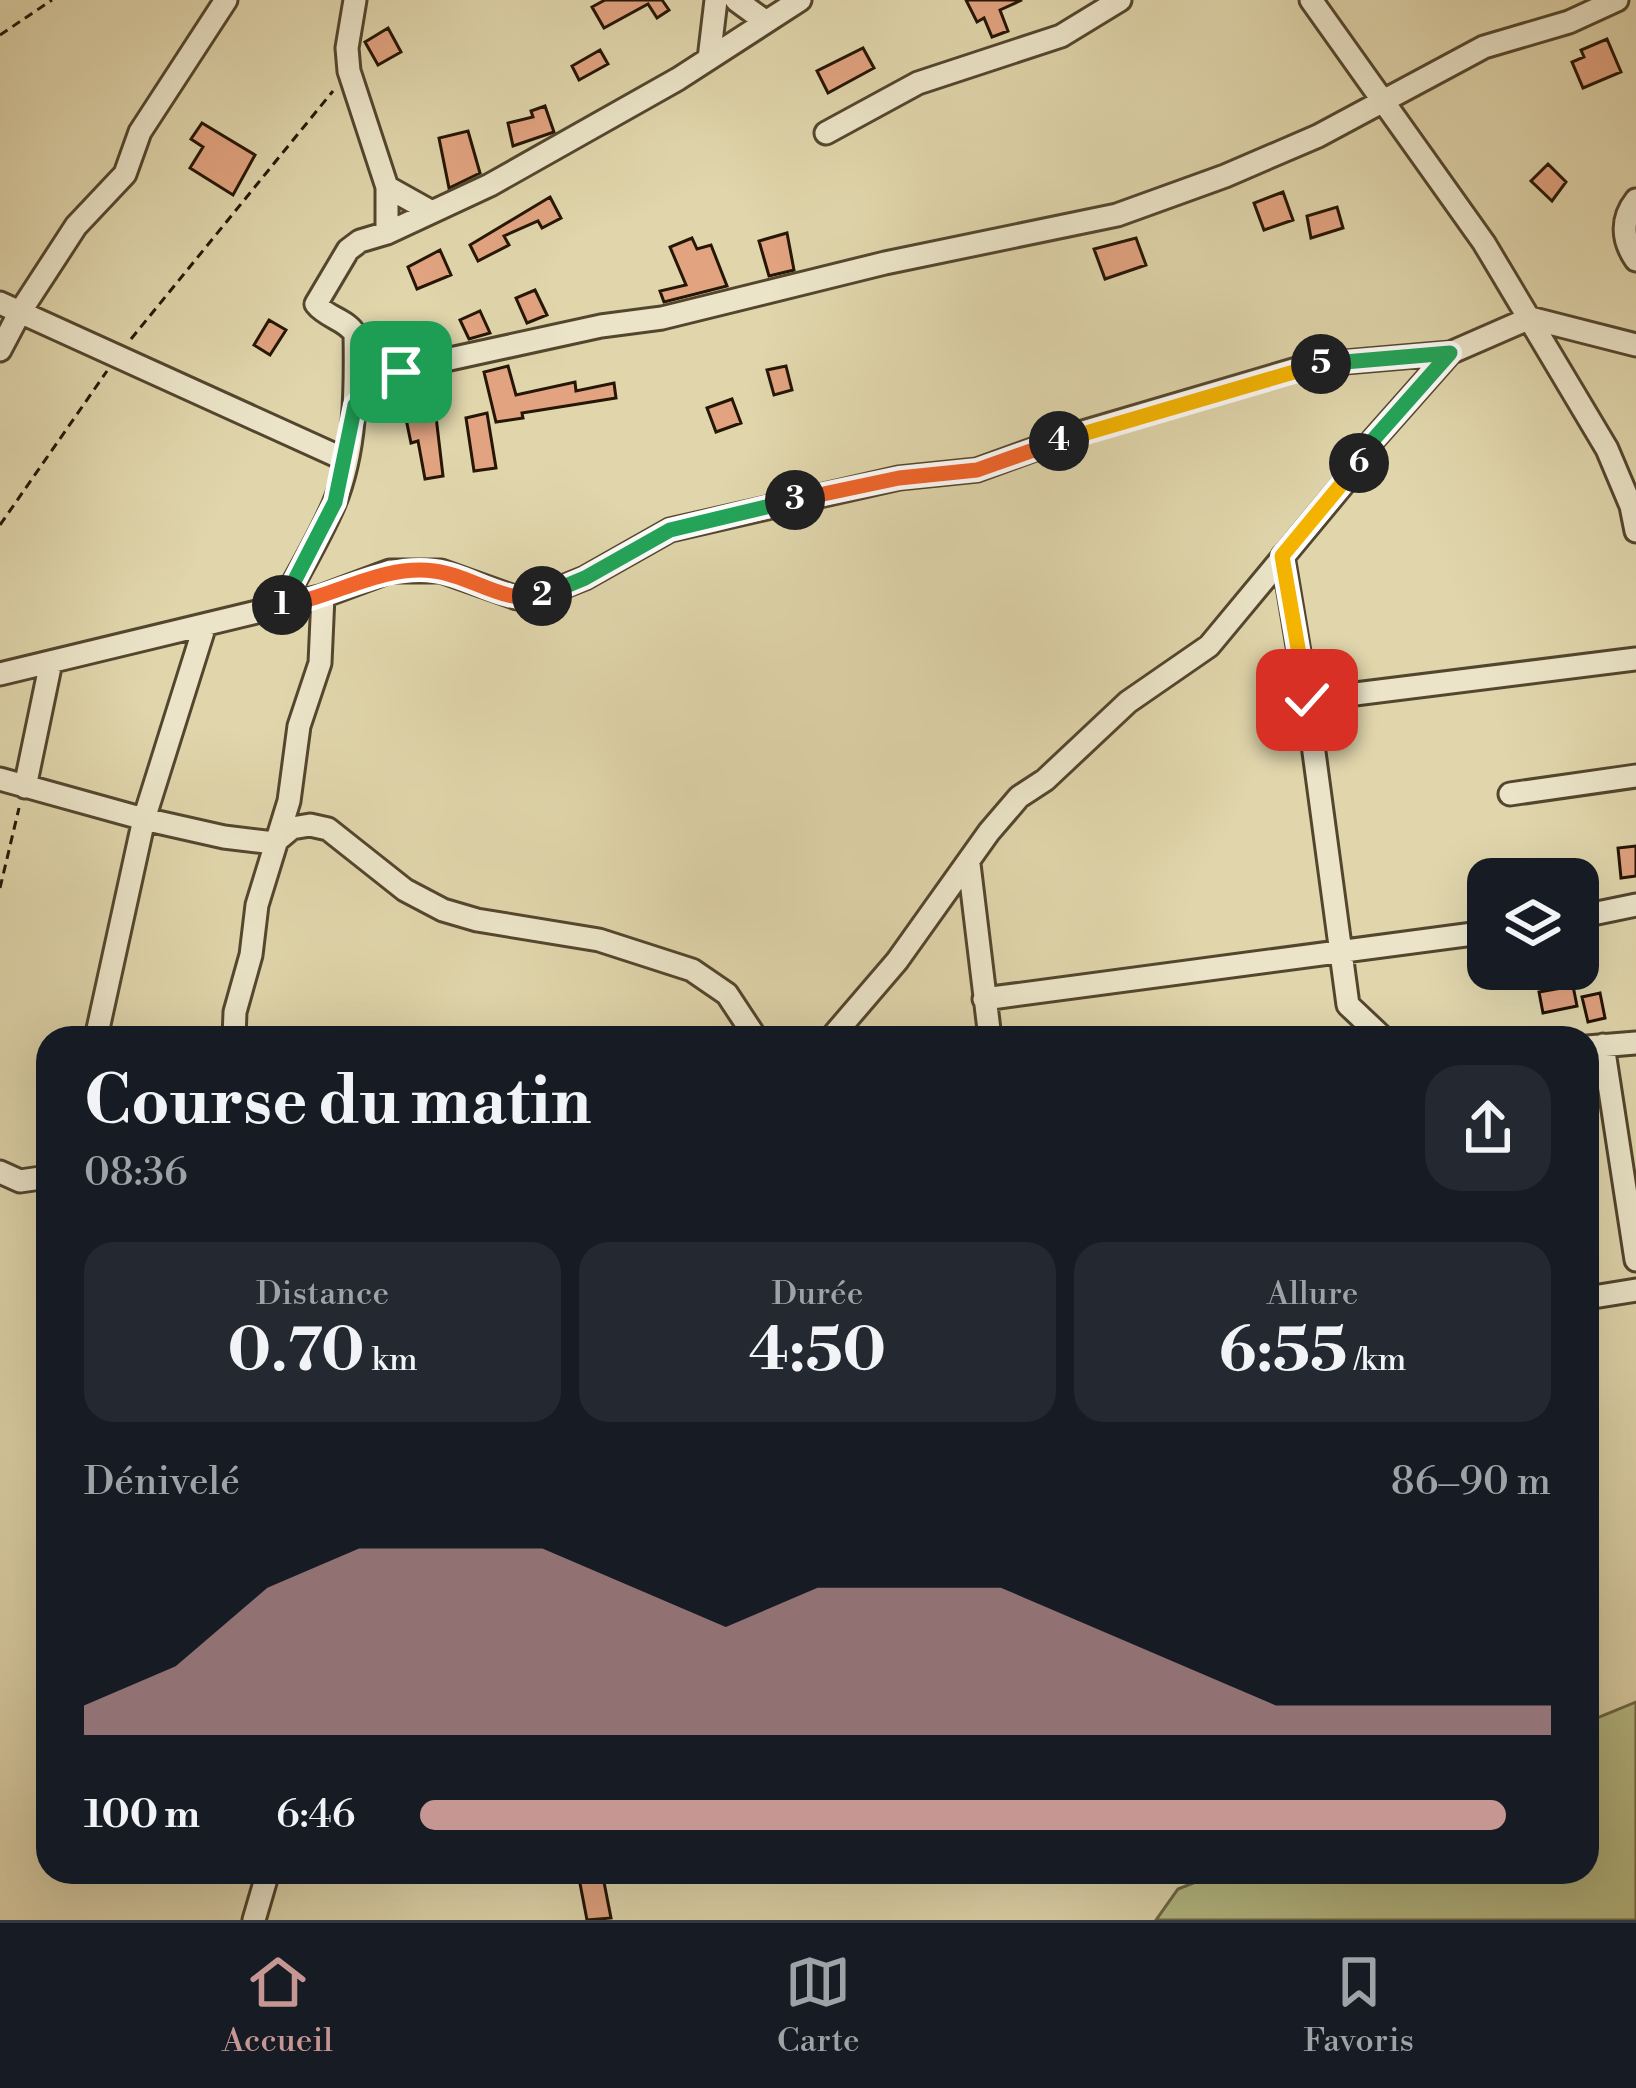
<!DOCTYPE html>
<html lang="fr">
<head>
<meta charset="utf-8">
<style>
  body { margin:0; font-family:"Libre Bodoni",serif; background:#242831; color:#f1f3f6; height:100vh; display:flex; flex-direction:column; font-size:45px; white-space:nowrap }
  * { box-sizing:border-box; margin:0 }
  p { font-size:39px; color:#9ea1a6 }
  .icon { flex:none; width:66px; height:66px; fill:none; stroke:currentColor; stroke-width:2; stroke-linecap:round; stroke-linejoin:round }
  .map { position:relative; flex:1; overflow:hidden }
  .sheet { position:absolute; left:36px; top:1026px; width:1563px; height:858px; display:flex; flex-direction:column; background:#171b24; border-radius:36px; box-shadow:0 12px 48px #0002 }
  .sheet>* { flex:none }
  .buttons { position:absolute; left:1467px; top:858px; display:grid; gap:24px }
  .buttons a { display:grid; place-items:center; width:132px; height:132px; border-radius:24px; background:#171b24; box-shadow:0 12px 48px #0002; font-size:60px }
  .pin { position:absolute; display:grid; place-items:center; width:102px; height:102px; color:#fff; margin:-51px; border-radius:24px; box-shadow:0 6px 18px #0006 }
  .km { position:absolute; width:60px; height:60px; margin:-30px; border-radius:50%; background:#222; color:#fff; font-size:33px; line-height:60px; text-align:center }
  .round { display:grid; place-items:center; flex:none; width:126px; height:126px; border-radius:36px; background:#242831 }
  .overview { display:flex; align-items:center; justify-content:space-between; height:204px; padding:0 48px }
  h1 { font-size:66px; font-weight:700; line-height:90px }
  .metrics { display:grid; grid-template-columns:repeat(3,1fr); gap:18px; height:204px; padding:12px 48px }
  .metrics div { display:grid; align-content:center; border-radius:30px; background:#242831; text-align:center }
  .metrics b { font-size:60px; font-weight:700 }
  .metrics small { font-size:33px; font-weight:400 }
  .metrics p { font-size:33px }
  .chart { height:336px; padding:24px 48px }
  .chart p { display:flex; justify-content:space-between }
  .chart svg { width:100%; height:216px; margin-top:12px; fill:#c59692; opacity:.7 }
  ul { padding:0 48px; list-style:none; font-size:39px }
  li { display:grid; grid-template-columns:192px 144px 1fr; align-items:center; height:90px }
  li i { height:30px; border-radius:15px; background:#c59692 }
  .menu { display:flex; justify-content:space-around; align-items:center; height:168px; border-top:3px solid #363941; background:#171b24; font-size:33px; color:#9ea1a6 }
  .menu a { display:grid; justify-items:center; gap:6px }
  .menu .selected { color:#c59692 }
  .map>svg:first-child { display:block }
  .green { fill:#b7bc85; stroke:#6e6945; stroke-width:3 }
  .building { fill:#e1a380; stroke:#261605; stroke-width:3 }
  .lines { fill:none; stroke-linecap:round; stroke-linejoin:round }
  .minor-casing { stroke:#54462e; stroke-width:27 }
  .path { stroke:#261605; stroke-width:3; stroke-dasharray:9 6; stroke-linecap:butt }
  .minor { stroke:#ebe4c8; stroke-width:21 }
  .split-1-casing { stroke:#fff; stroke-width:24 }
  .split-2-casing { stroke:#fff; stroke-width:24 }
  .split-3-casing { stroke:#fff; stroke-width:24 }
  .split-4-casing { stroke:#fff; stroke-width:24 }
  .split-5-casing { stroke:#fff; stroke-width:24 }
  .split-6-casing { stroke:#fff; stroke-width:24 }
  .split-7-casing { stroke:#fff; stroke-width:24 }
  .split-1 { stroke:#22a559; stroke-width:15 }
  .split-2 { stroke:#f0652b; stroke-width:15 }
  .split-3 { stroke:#22a559; stroke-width:15 }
  .split-4 { stroke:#f0652b; stroke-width:15 }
  .split-5 { stroke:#f5b400; stroke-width:15 }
  .split-6 { stroke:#22a559; stroke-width:15 }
  .split-7 { stroke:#f5b400; stroke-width:15 }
</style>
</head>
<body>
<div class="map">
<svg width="1636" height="1920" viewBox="0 0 1636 1920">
  <rect width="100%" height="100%" fill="#e0d5ab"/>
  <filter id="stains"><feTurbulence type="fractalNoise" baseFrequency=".00167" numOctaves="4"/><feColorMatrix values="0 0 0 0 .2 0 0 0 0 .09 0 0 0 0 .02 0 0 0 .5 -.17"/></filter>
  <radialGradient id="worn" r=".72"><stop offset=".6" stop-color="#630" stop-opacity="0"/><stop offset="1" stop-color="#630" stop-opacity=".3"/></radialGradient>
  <path class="green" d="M1636,1702V1920H1156L1178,1889L1221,1872H1587V1722Z"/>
  <path class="building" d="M605,0H662L669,10L657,18L648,4L604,28L592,7Z
    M966,0H1022L1000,10L1008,31L992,37L984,18L977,22Z
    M388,28L401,52L378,65L365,42Z
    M1607,39L1621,72L1583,88L1572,62L1584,57L1581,50Z
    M863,48L874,68L828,93L817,71Z
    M600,50L608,64L579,80L572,66Z
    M545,106L554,132L513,146L508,123L533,117L531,111Z
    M202,123L255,155L233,195L190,168L203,147L191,139Z
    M468,131L480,173L449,188L439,138Z
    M1548,164L1566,182L1552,201L1531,181Z
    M1283,192L1293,220L1264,230L1254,203Z
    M550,197L561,218L542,228L538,221L504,236L509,245L478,261L470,245Z
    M1337,207L1343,228L1311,238L1307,216Z
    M787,233L794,270L769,276L759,241Z
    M692,238L697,249L711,245L727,286L664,302L660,291L686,285L670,247Z
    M1136,238L1146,265L1105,279L1094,249Z
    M440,250L451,275L417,289L408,267Z
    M535,290L547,315L527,323L516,298Z
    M480,311L490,333L469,339L460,320Z
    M269,320L286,330L270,355L254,345Z
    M508,366L516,395L575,382L576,391L614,383L616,398L522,413L523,418L496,422L484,372Z
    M786,366L792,390L774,395L767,370Z
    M732,399L741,423L716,432L707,408Z
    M435,408L443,476L425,479L418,441L411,443L405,414Z
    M487,413L496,468L474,471L466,418Z
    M1636,846V876L1621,878L1618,848Z
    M1573,986L1577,1006L1543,1013L1539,992Z
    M1600,993L1605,1018L1588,1022L1582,997Z
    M602,1872L611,1918L587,1920L578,1873Z"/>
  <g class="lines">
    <g class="minor-casing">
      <path id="minor" d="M355,0L347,48L349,71L387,187V233
        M736,0L766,22
        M1311,0L1484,243L1607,449L1631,506L1636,531
        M709,59L716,0
        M826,133L918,83L1061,36L1120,0
        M387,187L430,211
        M1636,200C1621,219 1622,240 1636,260
        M0,303L346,460
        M0,350L20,312L76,226L125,174L140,132L226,0
        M355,405L378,383L427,364L601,326L662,318L885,263L1117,215L1225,176L1318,136L1484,47L1569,22L1617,0
        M1283,556L1307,700L1348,1005L1383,1038
        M281,606C299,572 319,539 334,504C356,451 356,390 355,334C346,319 327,318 316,304L348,250L360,241L387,233L490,185L678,79L800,0
        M0,674L323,596L390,571H441L517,598H535L585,578L670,530L899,478L977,470L1076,434L1310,365L1450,353
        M1307,700L1636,659
        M0,779L144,819L224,837L274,843L292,828L310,825L328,829L405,890L443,910L477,920L599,940L692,970L727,994L756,1038
        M25,787L51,662
        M1510,794L1636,776
        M969,864L990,1038
        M1578,917L1636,905
        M984,999L1488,932
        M96,1038L144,819L205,625
        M234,1038L235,1012L251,955L257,905L289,801L299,726L320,663L323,596
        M831,1038L897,961L989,832L1019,797L1045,780L1128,702L1209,646L1351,475L1373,440L1450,353L1530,318L1636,345
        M1603,1045L1636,1260
        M1587,1047L1636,1043
        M0,1172L20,1181L48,1177
        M1587,1298L1636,1290
        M254,1920L268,1872"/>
    </g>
    <path class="path" d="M0,35L52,0
      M131,339L333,91
      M0,525L107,371
      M0,888L19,808"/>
    <use href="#minor" class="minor"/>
  </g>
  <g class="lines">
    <g class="split-1-casing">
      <path id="split-1" d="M282,605L335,502L355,405L378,382L401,372"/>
    </g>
    <g class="split-2-casing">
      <path id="split-2" d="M282,605C332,599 380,564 434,571C470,575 505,605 542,596"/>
    </g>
    <g class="split-3-casing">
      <path id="split-3" d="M542,596L585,578L670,530L795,500"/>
    </g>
    <g class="split-4-casing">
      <path id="split-4" d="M795,500L899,478L977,470L1059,441"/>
    </g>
    <g class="split-5-casing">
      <path id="split-5" d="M1059,441L1321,364"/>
    </g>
    <g class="split-6-casing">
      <path id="split-6" d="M1321,364L1450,353L1373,440L1359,463"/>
    </g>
    <g class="split-7-casing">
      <path id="split-7" d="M1307,700L1282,556L1359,463"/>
    </g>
    <use href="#split-1" class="split-1"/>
    <use href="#split-2" class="split-2"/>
    <use href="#split-3" class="split-3"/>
    <use href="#split-4" class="split-4"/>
    <use href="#split-5" class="split-5"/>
    <use href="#split-6" class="split-6"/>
    <use href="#split-7" class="split-7"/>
  </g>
  <rect width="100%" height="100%" filter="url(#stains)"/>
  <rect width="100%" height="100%" fill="url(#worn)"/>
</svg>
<div class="buttons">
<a><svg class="icon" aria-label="layers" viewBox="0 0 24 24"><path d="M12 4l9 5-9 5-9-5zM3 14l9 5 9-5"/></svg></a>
</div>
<div class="pin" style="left:401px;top:372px;background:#1e9e55"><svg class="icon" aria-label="arrive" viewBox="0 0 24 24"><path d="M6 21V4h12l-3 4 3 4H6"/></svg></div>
<div class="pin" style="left:1307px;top:700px;background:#d93025"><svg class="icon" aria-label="check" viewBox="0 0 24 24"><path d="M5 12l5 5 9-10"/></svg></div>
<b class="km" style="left:282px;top:605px">1</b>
<b class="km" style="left:542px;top:596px">2</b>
<b class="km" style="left:795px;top:500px">3</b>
<b class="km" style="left:1059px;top:441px">4</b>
<b class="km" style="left:1321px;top:364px">5</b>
<b class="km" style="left:1359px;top:463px">6</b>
<section class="sheet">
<div class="overview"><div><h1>Course du matin</h1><p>08:36</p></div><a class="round"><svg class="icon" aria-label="share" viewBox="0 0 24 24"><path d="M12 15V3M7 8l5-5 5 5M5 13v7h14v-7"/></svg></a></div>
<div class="metrics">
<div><p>Distance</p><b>0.70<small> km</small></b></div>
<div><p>Durée</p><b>4:50</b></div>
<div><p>Allure</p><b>6:55<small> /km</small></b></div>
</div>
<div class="chart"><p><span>Dénivelé</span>86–90 m</p>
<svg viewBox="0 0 160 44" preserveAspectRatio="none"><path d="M0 44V38L10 30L20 14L30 6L40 6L50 6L60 14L70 22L80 14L90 14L100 14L110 22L120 30L130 38L140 38L150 38L160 38V44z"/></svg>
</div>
<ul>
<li><b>100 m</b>6:46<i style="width:96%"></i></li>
</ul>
</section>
</div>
<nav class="menu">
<a class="selected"><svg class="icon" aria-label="home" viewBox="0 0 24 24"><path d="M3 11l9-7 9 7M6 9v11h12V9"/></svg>Accueil</a>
<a><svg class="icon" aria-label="map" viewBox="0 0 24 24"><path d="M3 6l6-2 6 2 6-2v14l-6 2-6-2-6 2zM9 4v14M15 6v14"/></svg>Carte</a>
<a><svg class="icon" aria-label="saved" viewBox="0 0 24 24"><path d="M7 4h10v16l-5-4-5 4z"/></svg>Favoris</a>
</nav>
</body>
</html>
